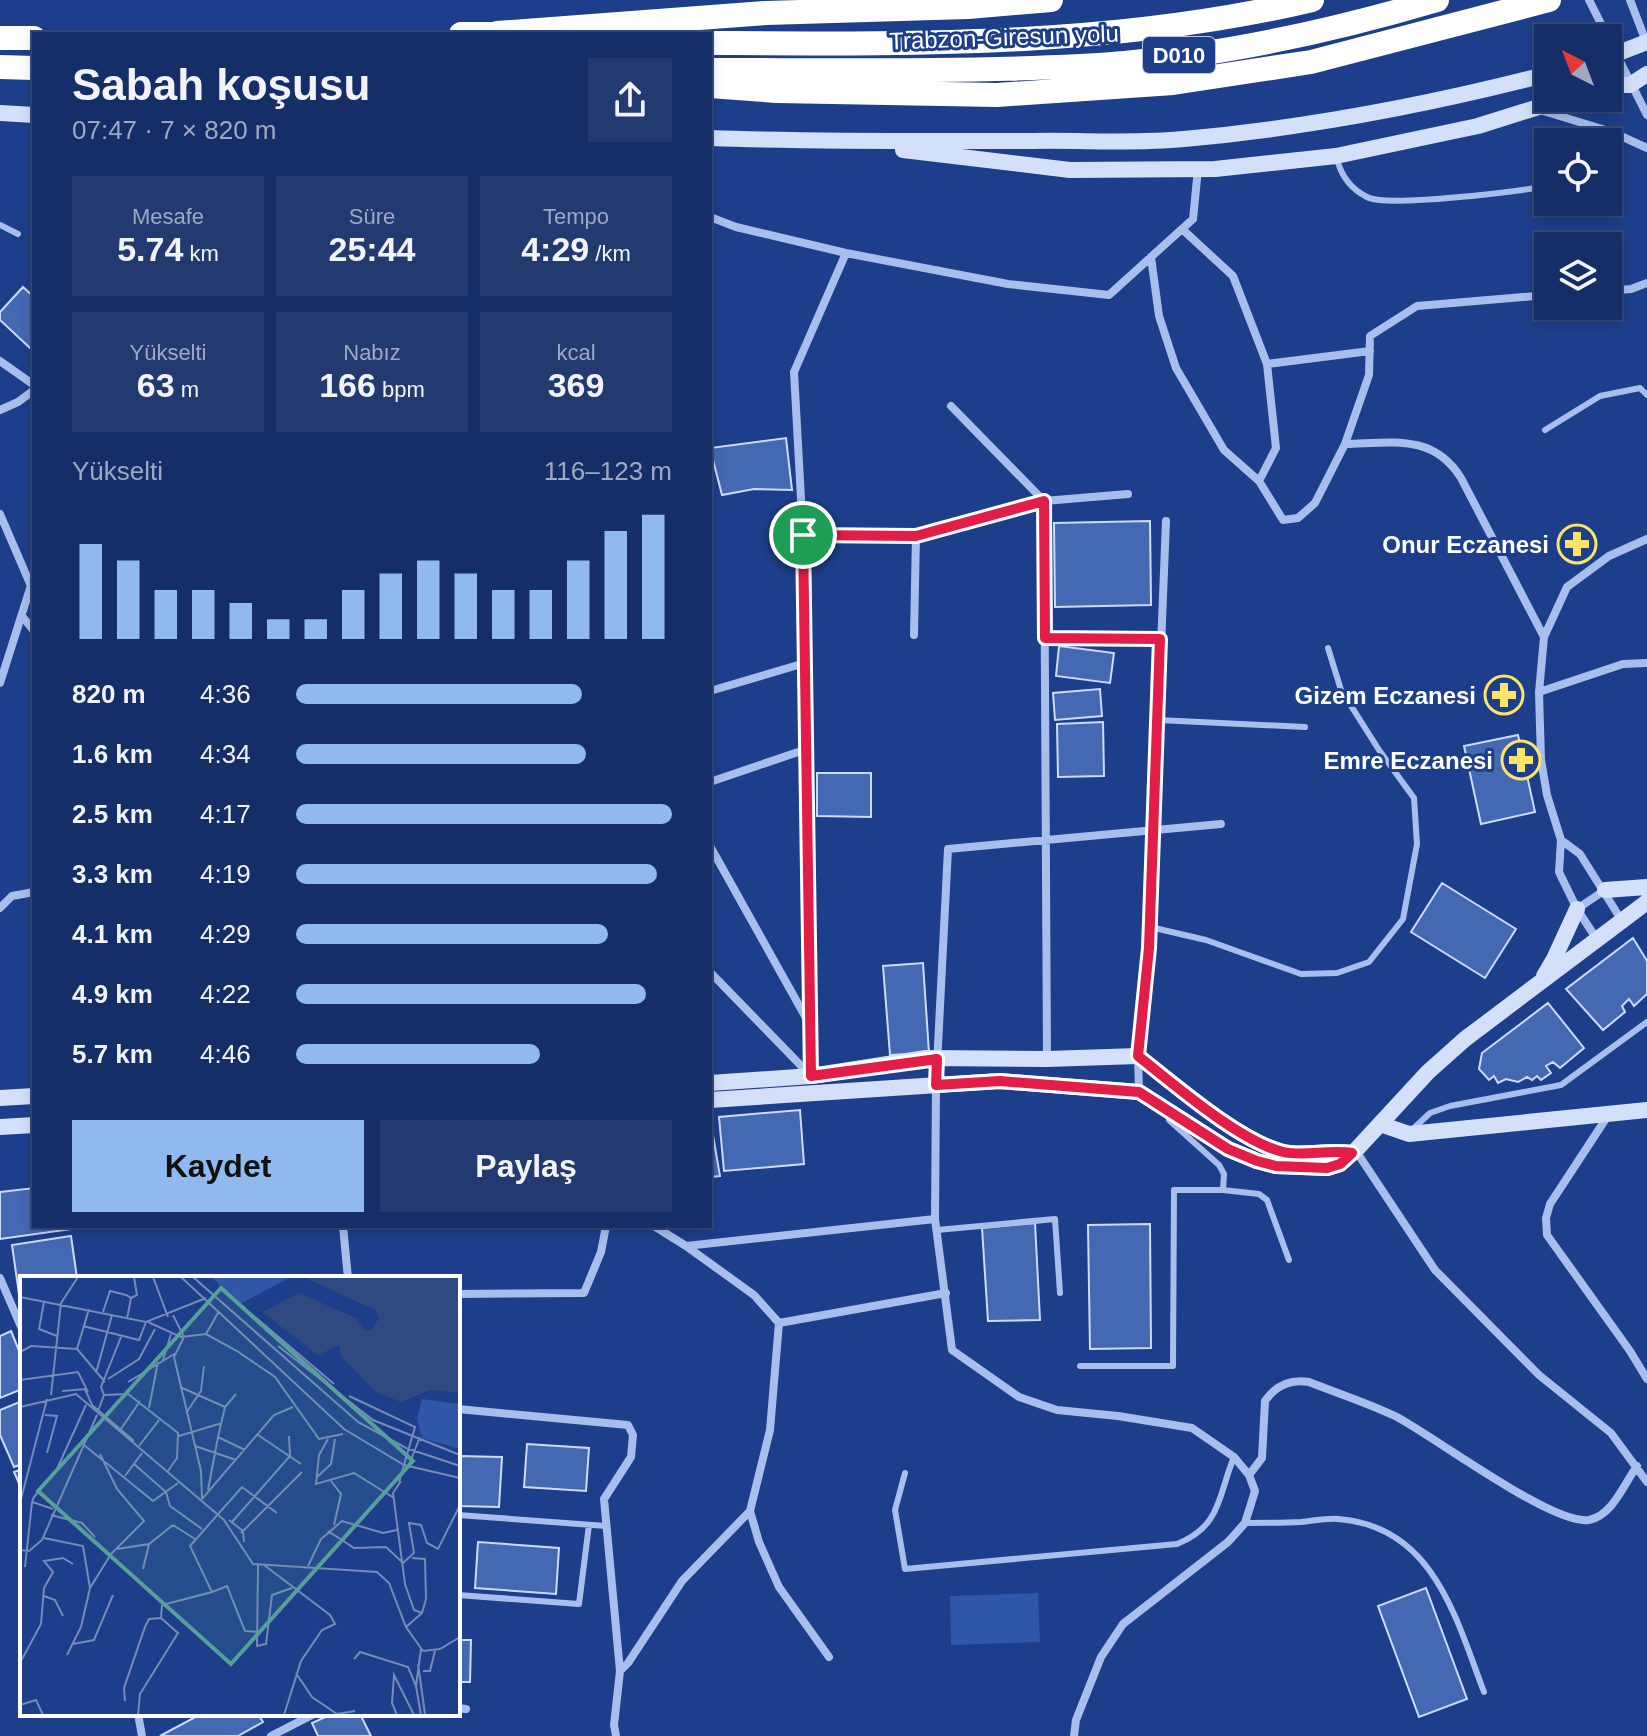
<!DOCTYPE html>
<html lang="tr">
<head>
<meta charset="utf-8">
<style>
  body { margin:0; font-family:Helvetica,sans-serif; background:#233a71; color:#f1f3f6; height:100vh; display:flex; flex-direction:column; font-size:30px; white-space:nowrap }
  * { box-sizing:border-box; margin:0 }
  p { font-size:26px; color:#9ea8c0 }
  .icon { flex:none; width:44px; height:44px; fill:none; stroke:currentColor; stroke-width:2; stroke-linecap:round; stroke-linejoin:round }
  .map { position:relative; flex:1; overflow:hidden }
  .panel { position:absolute; left:32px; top:32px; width:680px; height:1196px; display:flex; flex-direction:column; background:#162e68; border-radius:0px; box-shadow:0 4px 12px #0003,0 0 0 2px #354a7c }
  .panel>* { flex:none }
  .needle { width:52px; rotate:318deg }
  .buttons { position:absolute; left:1534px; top:24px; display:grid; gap:16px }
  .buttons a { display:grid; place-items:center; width:88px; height:88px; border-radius:0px; background:#162e68; box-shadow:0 4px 12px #0003,0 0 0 2px #354a7c; font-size:40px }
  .pin { position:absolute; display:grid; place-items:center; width:68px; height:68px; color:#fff; margin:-34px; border:4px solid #fff; border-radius:50%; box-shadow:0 2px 8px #0007 }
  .round { display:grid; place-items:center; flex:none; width:84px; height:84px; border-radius:0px; background:#233a71 }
  .headline { display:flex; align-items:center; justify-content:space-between; height:136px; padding:0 40px }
  h1 { font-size:44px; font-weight:600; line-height:60px }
  .stats { display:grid; grid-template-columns:repeat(3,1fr); gap:12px; height:136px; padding:8px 40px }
  .stats div { display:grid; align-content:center; border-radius:0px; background:#233a71; text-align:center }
  .stats b { font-size:34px; font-weight:600 }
  .stats small { font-size:22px; font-weight:400 }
  .stats p { font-size:22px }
  .chart { height:224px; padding:16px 40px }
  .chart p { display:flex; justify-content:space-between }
  .chart svg { width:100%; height:144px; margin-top:8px; stroke:#90b9f0; stroke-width:6 }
  .button { display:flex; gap:16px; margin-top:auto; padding:16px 40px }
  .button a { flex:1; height:92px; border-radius:0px; background:#90b9f0; color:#111; font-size:32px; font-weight:600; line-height:92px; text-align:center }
  .button a+a { background:#233a71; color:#f1f3f6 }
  ul { padding:0 40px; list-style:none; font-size:26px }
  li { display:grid; grid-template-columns:128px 96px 1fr; align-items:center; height:60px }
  li i { height:20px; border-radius:10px; background:#90b9f0 }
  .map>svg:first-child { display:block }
  .green { fill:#3056a8 }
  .building { fill:#4568b2; stroke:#cddbf9; stroke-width:2 }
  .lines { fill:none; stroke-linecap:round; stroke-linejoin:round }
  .lane { stroke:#a8beec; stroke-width:6 }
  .street { stroke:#a8beec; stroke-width:8 }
  .secondary { stroke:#d4dff9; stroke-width:16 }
  .highway { stroke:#fff; stroke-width:24 }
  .route-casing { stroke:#fff; stroke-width:16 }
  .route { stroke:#e11d48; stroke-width:10 }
  .labels { text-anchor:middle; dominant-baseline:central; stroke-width:6; stroke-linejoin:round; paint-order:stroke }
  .shield { fill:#1d3e8a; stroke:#bbc5dc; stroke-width:2 }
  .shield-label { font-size:22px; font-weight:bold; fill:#fff }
  .street-label { font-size:24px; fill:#fff; stroke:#1d3e8a }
  .poi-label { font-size:24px; font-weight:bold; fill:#fff; stroke:#1d3e8a; text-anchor:end }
  .inset-road { fill:none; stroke:#778bb9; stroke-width:2 }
  .view { fill:#579f9a; fill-opacity:0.15; stroke:#579f9a; stroke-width:4 }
  .inset-edge { fill:none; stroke:#fff; stroke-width:4 }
</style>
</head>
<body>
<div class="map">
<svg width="1647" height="1736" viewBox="0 0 1647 1736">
  <rect width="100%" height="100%" fill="#1d3e8a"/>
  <path class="green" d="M1038,1593L1040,1642L951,1645L950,1596Z"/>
  <path class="building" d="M23,287L34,297V343L30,348L0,320V312Z
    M786,438L792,490L754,489L722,495L710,448Z
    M1150,521L1151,605L1055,607L1054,523Z
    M1059,646L1114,653L1110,683L1056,676Z
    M1100,689L1102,716L1055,720L1053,693Z
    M1103,722L1104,776L1058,777L1057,724Z
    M1518,735L1535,812L1481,824L1464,746Z
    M817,773H871V817L817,816Z
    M1442,883L1516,929L1485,978L1411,932Z
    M1633,938L1647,961V994L1634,1006L1629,999L1622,1006L1625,1012L1603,1030L1566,989Z
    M923,963L929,1053L890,1055L883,966Z
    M1548,1003L1584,1048L1560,1068L1553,1062L1546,1066L1551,1073L1541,1080L1537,1076L1532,1080L1527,1077L1518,1082L1506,1079L1498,1083L1494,1076L1489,1080L1479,1069L1482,1053Z
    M800,1110L804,1164L724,1171L719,1117Z
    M710,1118L720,1176L710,1177Z
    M34,1188V1226H72V1229L0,1239V1192Z
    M1035,1223L1040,1320L988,1321L982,1228Z
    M1150,1224L1151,1348L1090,1349L1088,1225Z
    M71,1236L77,1278H22V1301H20L12,1245Z
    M11,1331L22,1358V1389L0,1398V1336Z
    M22,1401V1464L14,1467L0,1435V1410Z
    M527,1444L589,1448L586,1491L524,1487Z
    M458,1456L502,1457L499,1507L458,1506Z
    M22,1469V1490L14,1472Z
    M478,1542L559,1548L556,1594L475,1588Z
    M1426,1588L1467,1699L1419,1717L1378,1606Z
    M458,1640H471L470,1682H458Z
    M201,1714H258L263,1722L238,1736H160Z
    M332,1714H360L371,1736H318L312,1723Z"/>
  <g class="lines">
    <path class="lane" d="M1337,159C1341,175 1351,189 1367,197C1387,208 1519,191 1548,186
      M0,225L18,234
      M1545,430L1600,396L1640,388L1647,395
      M1158,720L1305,727
      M1150,927L1206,940L1301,974L1337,973L1369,962L1403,919L1417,844L1414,798L1379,750L1341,690L1328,648
      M1413,1129L1430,1113L1450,1106L1561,1085L1647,1022
      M1223,1190L1259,1194L1267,1200L1289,1260
      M937,1230L1055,1219L1060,1293
      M1080,1366H1173L1174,1190H1223L1224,1174L1219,1165L1169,1120
      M905,1473L895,1510L905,1569L1177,1544C1222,1526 1218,1495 1234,1457
      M458,1515L606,1526
      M1245,1523C1264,1523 1283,1523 1301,1522C1313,1521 1326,1518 1338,1519C1434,1526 1456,1619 1484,1692
      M458,1595L579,1604L589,1525"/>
    <path class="street" d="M1589,0L1647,115
      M1630,0L1647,44
      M1540,110L1612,132L1647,148
      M710,217L736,227L846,253L1008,284L1109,295L1193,219L1198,169
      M1182,229L1233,276L1267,364L1276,448L1259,481
      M1151,257L1159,316L1176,368L1224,450L1259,481L1283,520L1298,518L1315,503L1345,444L1369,375L1370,336L1417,306L1548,295
      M1608,291L1631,289L1647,283
      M0,361L34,385
      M1267,364L1370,351
      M951,406L1044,501L1047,1058
      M0,410L18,402L34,390
      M1345,444C1391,443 1433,433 1461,478L1544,637
      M0,514L31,586
      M803,535L916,536L1044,501L1128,494
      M22,616L34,631
      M914,635L916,536
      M1045,638L1160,639
      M0,683L34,576
      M710,691L805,663
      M1539,692L1623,664L1647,663
      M710,782L807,749
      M1561,840L1580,854L1622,921
      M710,846L810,1025
      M0,908L12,896L34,892
      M1577,909L1605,890
      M1598,941L1577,909L1559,872L1561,840L1547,795L1541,760L1539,692L1544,637L1567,587L1609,556L1647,539
      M710,972L810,1075
      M811,1075L803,535L794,372L846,253
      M1139,1092L1138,1056L1149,948L1166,521
      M1609,1114L1550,1204L1546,1218L1547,1235L1630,1351L1647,1379
      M1356,1151L1435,1270L1539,1375L1611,1433L1647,1482
      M343,1226L348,1278
      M654,1226L686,1246L935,1219
      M0,1278L22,1329
      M458,1294L584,1293L601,1252L606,1226
      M779,1323L946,1293
      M458,1409L628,1425L633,1435L631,1457L604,1499L620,1671L614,1725L616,1736
      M1249,1475L1262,1458L1265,1401C1276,1385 1290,1379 1309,1382C1337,1393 1368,1403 1395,1416C1434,1436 1553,1526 1589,1520C1613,1515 1624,1484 1637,1466
      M750,1511L759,1542L779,1587L829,1657
      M620,1671L628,1663L682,1581L750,1511L770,1430L779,1323L754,1295L686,1246
      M458,1708L466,1709
      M138,1714L142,1736
      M271,1736L314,1714
      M1074,1736L1076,1720L1101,1657L1123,1624L1228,1542L1245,1523L1255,1491L1249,1475L1234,1457L1192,1428L1118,1416L1057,1410L1019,1397L952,1350L935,1219L936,1085L948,849L1221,824"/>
    <path class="secondary" d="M1608,57L1647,42
      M1608,85H1630L1647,74
      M0,113L34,115
      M710,138C817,142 924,141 1032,141C1082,140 1134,144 1184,139C1307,128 1428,105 1548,74
      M903,150L1070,170L1215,169L1336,156L1478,126L1567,98
      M1605,890L1647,887
      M1544,976L1554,959L1577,909
      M710,1083L811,1076L926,1058L1047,1059L1138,1056C1175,1085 1239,1141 1283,1152C1305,1157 1329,1149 1352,1153
      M0,1098L34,1096
      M710,1100L1000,1081L1139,1092L1228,1149L1257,1161L1276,1166L1327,1168L1340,1164L1355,1151L1428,1072L1465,1039L1647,902
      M1380,1124L1409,1134L1647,1110
      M0,1127L34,1125"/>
    <path class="highway" d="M497,33L766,13L968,7L1051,0
      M461,34H511
      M0,38H34
      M710,43C910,44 1115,47 1312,0
      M0,67L34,68
      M710,70C833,70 957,72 1080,66C1201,60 1322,34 1437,0
      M710,86L777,91L997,95L1173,83L1311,62L1549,0"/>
  </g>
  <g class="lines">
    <g class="route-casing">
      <path id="route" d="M1044,501L1045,638L1160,639L1149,948L1138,1056C1175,1085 1239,1141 1283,1152C1305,1157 1329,1149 1352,1153L1340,1164L1327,1168L1276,1166L1257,1161L1228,1149L1139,1092L1000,1081L936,1085L937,1059L811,1076L803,535L916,536Z"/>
    </g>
    <use href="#route" class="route"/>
  </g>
  <defs>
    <g id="pharmacy-ring" transform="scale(2)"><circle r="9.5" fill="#1d3e8a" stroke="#fce466" stroke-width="1.5"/><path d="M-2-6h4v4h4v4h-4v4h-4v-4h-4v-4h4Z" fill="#fce466"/></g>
  </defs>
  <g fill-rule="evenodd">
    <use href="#pharmacy-ring" x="1577" y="544"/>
    <use href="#pharmacy-ring" x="1504" y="695"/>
    <use href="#pharmacy-ring" x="1521" y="760"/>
  </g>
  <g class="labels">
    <rect class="shield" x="1143" y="37" width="72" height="36" rx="6"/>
    <g class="shield-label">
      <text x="1179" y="55">D010</text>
    </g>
    <g class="street-label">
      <text transform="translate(1004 37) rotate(-2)">Trabzon-Giresun yolu</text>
    </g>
    <g class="poi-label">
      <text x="1549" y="544">Onur Eczanesi</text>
      <text x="1476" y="695">Gizem Eczanesi</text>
      <text x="1493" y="760">Emre Eczanesi</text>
    </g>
  </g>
  <g transform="translate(20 1276)">
    <rect width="440" height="440" fill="#1d3e8a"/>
    <path d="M191,1H271L220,28Z" fill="#3056a8"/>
    <path d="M402,123L440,128V173L402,162L397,143Z" fill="#3056a8"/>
    <path d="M283,1H440V117L410,114L381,126L356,116L320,79V69L298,79L242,36L279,17L336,42L344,53L352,54L359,42L355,34Z" fill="#304981"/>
    <path class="inset-road" d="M133,1L148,41M161,1L324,153L384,189L440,202M173,1L338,146L386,172L440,190M0,21L126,46L186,22M111,22L117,19L114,1M24,26L19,53L37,60M69,33L57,73L85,106M83,36L90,15L106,19L111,22L107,43M153,39L164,61L154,81L181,195L182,223M235,41L314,108M128,46L161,61L186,58L217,75L255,101L299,163L323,158M63,50L119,64L126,46M186,58L199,35M258,70L353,144L440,179M0,76L11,70L57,73M143,84L151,58M76,97L92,39M88,103L119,83L135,53M0,104L58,96L68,116M108,106L156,77M160,111L205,131M42,115L65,113L72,129L114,165M31,119L41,27L58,1M84,119L108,118L158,157L157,182L148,195M329,120L395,151L379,206M0,131L56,118L204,244L233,288L357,296L369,307L386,351L403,375L420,373L440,361M129,132L138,86M78,135L84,119L81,111L101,61M166,137L181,115L184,90M25,139L37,140L27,177M101,153L120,125M238,159L281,188M159,160L202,147M198,161L205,131L216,118M308,163L299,179L296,208L334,197L374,222M64,169L133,225L158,207M119,170L139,144M175,170L216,184M114,188L146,216L150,230L182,253M388,191L400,161M105,200L122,177M297,201L311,188L315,163M311,205L321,218L314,249M381,205L373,217L385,308L394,334L402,337M188,214L198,161L225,174M182,223L254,139L273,131M0,227L27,123M33,233L12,226L14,221L37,193L66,129M31,239L62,247L75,261M209,244L223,255L224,266M212,246L270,180L269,160M153,249L175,263M308,255L334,272L366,271L383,287M221,257L282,196M24,262L63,270L70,312M97,273L129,268L153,249M0,274L9,275L22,264L77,139M383,287L394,277L389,247L401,249L407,267L418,273L440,229M238,289L237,370L246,368L252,319L272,312M244,289L310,339L315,348L302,354L281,385L264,439M288,290L301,263L322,245L363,257L377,254M5,291L12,226M123,293L129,268M192,316L207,310L225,355L238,356M24,320L35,324L43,340M386,351L402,337L406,323L405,283L392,282M53,368L74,364L93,319M401,373L396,410L401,439M47,379L61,351L70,312L91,278L124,245L97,213L80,178M334,383L340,376L388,391L396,410M0,387L21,348L24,312L33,296L24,285L43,282L53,288M398,388L405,438M403,395H410L415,375M276,397L292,421L317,438L335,435M105,425L104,412L125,351L129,343L141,342M0,429L16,424L23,439M118,439L120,418L158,357L141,342L142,329L192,316L170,270L222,211L257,237M377,439L372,427L374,399L394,439"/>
    <path class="view" d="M201,12L393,185L211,388L18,215Z"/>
    <rect width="440" height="440" class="inset-edge"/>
  </g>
</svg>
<div class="buttons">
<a><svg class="needle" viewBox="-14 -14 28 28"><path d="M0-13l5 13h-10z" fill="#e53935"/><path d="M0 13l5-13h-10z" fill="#9ea8c0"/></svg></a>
<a><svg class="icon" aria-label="locate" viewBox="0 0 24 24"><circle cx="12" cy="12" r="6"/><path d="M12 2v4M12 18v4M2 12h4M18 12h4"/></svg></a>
<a><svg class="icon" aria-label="layers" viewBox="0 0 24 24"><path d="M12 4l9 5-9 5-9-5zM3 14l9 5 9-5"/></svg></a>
</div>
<div class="pin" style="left:803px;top:535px;background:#1e9e55"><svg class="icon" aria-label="arrive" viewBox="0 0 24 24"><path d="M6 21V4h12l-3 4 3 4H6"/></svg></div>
<section class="panel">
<div class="headline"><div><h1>Sabah koşusu</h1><p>07:47 · 7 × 820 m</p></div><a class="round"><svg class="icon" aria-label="share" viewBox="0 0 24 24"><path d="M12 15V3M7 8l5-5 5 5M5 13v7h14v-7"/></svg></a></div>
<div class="stats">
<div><p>Mesafe</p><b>5.74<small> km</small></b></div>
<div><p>Süre</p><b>25:44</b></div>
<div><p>Tempo</p><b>4:29<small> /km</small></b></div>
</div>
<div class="stats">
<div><p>Yükselti</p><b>63<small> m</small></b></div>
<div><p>Nabız</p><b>166<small> bpm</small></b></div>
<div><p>kcal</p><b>369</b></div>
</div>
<div class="chart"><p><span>Yükselti</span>116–123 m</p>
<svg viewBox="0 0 160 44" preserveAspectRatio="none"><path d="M5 44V15M15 44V20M25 44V29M35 44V29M45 44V33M55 44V38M65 44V38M75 44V29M85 44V24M95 44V20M105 44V24M115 44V29M125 44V29M135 44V20M145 44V11M155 44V6"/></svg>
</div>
<ul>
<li><b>820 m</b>4:36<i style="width:76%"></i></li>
<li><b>1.6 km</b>4:34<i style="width:77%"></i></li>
<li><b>2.5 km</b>4:17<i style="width:100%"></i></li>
<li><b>3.3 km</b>4:19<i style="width:96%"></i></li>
<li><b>4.1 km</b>4:29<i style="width:83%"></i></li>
<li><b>4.9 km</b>4:22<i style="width:93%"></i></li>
<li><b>5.7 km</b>4:46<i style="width:65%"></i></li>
</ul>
<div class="button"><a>Kaydet</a><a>Paylaş</a></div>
</section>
</div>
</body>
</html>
